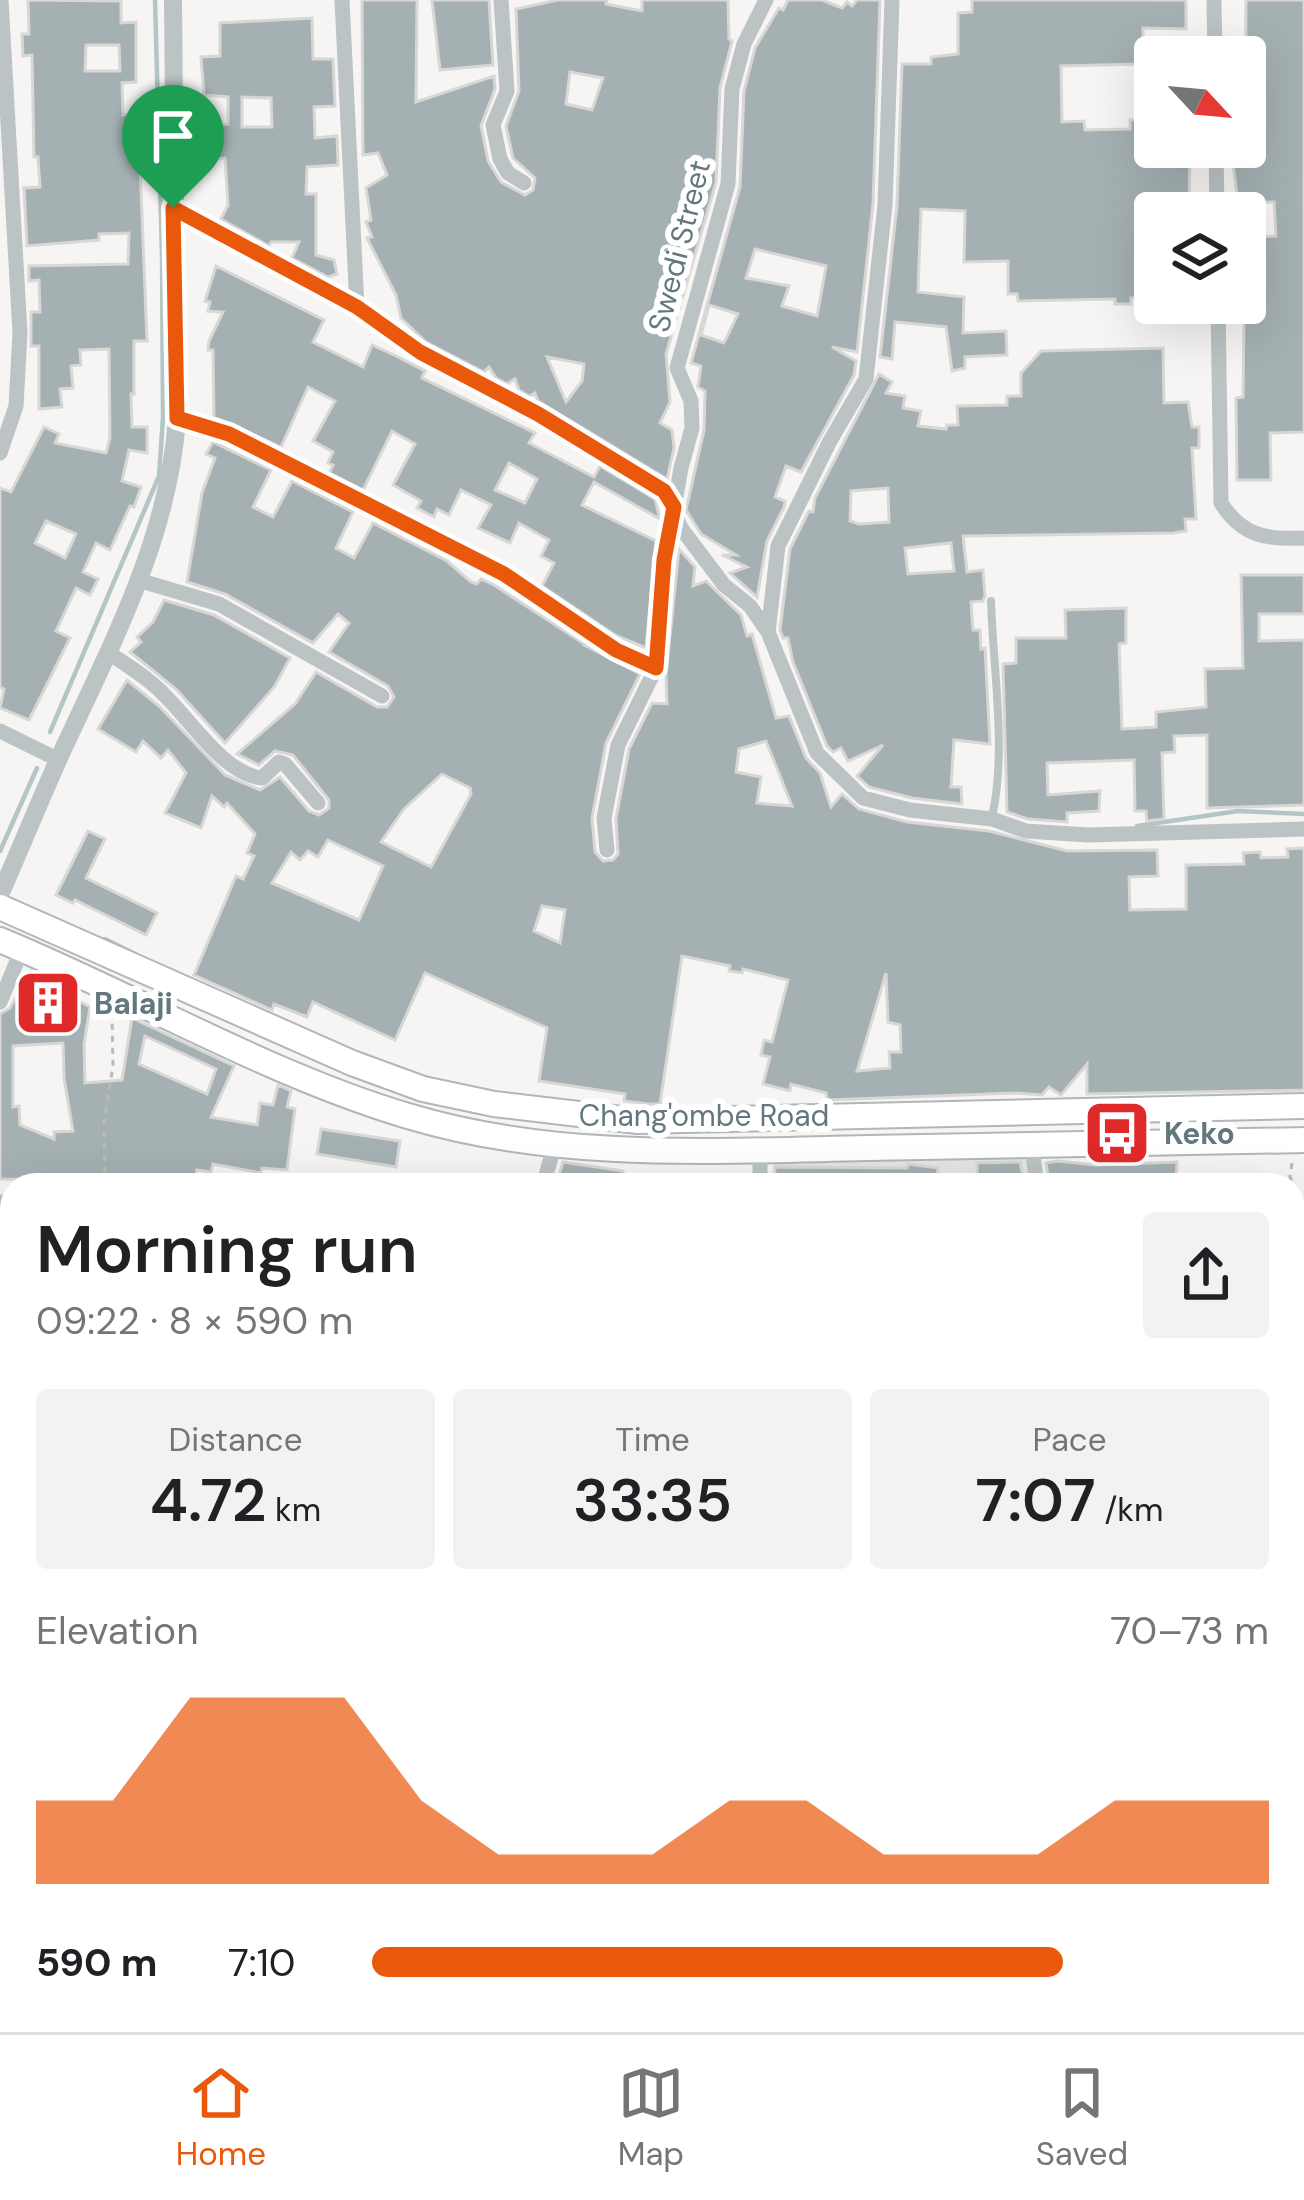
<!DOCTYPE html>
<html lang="en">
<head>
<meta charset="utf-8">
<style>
  body { margin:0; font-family:"DM Sans",sans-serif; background:#f2f2f2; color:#202124; height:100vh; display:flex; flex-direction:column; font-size:45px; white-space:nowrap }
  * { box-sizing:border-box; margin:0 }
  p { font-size:39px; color:#757577 }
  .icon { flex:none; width:66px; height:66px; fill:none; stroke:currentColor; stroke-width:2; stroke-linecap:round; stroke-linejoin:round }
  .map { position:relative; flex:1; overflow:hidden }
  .sheet { position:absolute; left:0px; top:1173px; width:1305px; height:861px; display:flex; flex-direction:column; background:#fff; border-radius:36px 36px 0 0; box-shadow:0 12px 48px #0002 }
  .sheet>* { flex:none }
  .needle { width:78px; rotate:116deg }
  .controls { position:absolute; left:1134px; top:36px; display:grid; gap:24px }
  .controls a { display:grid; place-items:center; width:132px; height:132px; border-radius:12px; background:#fff; box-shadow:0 12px 48px #0002; font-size:60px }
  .pin { position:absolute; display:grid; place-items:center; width:102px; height:102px; color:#fff; margin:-123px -51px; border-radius:50% 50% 50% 0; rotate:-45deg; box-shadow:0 0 12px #0007 }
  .pin .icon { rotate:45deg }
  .round { display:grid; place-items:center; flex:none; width:126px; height:126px; border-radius:12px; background:#f2f2f2 }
  .overview { display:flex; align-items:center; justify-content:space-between; height:204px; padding:0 36px }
  h1 { font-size:66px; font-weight:600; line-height:90px }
  .figures { display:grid; grid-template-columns:repeat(3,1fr); gap:18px; height:204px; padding:12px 36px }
  .figures div { display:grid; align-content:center; border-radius:12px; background:#f2f2f2; text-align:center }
  .figures b { font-size:60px; font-weight:600 }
  .figures small { font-size:33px; font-weight:400 }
  .figures p { font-size:33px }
  .chart { height:336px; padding:24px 36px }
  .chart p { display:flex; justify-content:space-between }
  .chart svg { width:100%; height:216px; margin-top:12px; fill:#ea580c; opacity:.7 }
  ul { padding:0 36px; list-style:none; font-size:39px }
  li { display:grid; grid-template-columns:192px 144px 1fr; align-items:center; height:90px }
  li i { height:30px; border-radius:15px; background:#ea580c }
  .menu { display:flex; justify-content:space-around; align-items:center; height:168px; border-top:3px solid #e0e0e0; background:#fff; font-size:33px; color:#757577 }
  .menu a { display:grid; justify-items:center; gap:6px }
  .menu .current { color:#ea580c }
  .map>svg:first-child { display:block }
  .built { fill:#e4e5e4 }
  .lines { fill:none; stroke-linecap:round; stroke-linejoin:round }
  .stream { stroke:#b3c5c5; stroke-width:4.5 }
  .building { fill:#a4b0b2; stroke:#d8d7d5; stroke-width:3; fill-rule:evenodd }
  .primary-casing { stroke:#b0b7b9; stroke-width:28 }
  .path { stroke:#b7bbbd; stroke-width:3; stroke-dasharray:6 6; stroke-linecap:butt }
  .service { stroke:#bcc3c5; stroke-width:8 }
  .minor { stroke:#bcc3c5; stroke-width:15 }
  .tertiary { stroke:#bcc3c5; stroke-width:18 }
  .primary { stroke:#fff; stroke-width:24 }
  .route-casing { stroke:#fff; stroke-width:24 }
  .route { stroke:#ea580c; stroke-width:15 }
  .labels { text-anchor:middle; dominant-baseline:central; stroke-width:12; stroke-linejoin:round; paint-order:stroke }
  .street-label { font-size:30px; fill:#62787d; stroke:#fff }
  .poi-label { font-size:30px; font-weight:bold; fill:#62787d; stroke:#fff; text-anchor:start }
</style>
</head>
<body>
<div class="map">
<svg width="1304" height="2032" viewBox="0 0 1304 2032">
  <rect width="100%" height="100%" fill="#f6f5f3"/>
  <path class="built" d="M1027,1151L1035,1185H775L773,1154Z"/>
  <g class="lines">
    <path class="stream" d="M50,732L159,476L163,417L162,256L155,0
      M1137,826L1238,811L1304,814
      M0,851L37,768
      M105,939L137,955
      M536,2032L538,2022"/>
  </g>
  <path class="building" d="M28,0L121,1V23L136,22V82L122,83L123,115L138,114L147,341H134V394H131L132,427H147V453L129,450L122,481L141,487L134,507L130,506L110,550L96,543L83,572L98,579L90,595L76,588L56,631L70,638L29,720L0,708L4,689L0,687V488L11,492L44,427L59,434L55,443L106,453L110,438L109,349L80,350L81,365L71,366L73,388L60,389L62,407L39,409V346H31V312H40L39,280L29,281V266L128,264L129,233L99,234V240L27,246L24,188L40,187L38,157H34L32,55L23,56L22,34H29ZM86,45H119L120,71H85ZM46,521L76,534L65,558L35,543Z
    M362,0H417L416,102L494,76L495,89L481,126L488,161L501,182L525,195L533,190L535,178L513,158L506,126L519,91L516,9L558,0H607L606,4L642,11V0H728L729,39L732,41L720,88L716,182L666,354L670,402L660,423L672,430L674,448L667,479L538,401L535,393L529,396L519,390L515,379L507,384L496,378L489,367L484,372L426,342L401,318L396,295L367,238L372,237L366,222L371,220L366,188L387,175L378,153L363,155ZM570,72L603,78L592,110L566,104ZM547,357L584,364L582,381L566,402Z
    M432,0H489L493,65L440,70Z
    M788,0H822L842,8L847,2L852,6L857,0H880L873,204L857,352L832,347L856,361L854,375L801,472L786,466L775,497L785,501L784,507L767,541L757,597L730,573L747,567L722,555H736L701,534L686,510L704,430L705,391L698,387L701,366L691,363L740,187L744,91L755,48L779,8L783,10ZM755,249L826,266L817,316L782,306L789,286L746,278ZM709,305L738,314L724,343L701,335Z
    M972,0H1186V29L1143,28V64L1061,66L1062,122L1084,121L1085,130L1130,129V120L1148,119V129H1155V147H1190L1189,213H1155V298H1131V304H1115V299L1018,301L1017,294H1008V261L964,262L965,211L921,209L918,292L964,297L963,333L1006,331L1007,355L965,357V368L952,371L946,327L895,322L892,359L880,357L897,206L902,64H931V57L958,54V13L972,12Z
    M1246,0H1304V432L1270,433L1271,480H1237L1236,398L1243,397L1245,237L1276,236L1274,202L1238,203L1233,164L1229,165V147H1245Z
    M312,18L313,59H333L335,106L314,107L315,138L337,136L338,165L307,167L306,194H316V255L334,260L337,274L328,277L292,258L299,242H271L269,246L221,219L228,205L225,158L200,160L199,128L228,124V97L204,95L201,57L220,56V23ZM242,97L271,98L272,127H242Z
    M216,266L324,320L313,342L363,367L372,345L396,356L425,371L422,378L535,433L529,443L594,477L600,466L655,499L660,519L594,482L582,505L656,541L646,648L615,635L542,586L554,563L541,556L549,540L519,523L510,543L478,528L491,505L461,490L449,515L437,509L434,517L417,508L421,501L393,485L415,444L392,431L363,490L329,473L333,465L328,463L333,452L313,441L335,401L308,387L281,447L214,417L213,350H208L209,341L223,312L208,311L210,302L205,301ZM509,463L537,479L525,503L495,490Z
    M1163,348L1164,403L1188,402L1192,427H1199V448H1192L1196,519H1185L1186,531L1173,533L963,536L967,572L983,570L985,596L983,601L971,602L973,630H980L981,649L985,648L990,744L954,740L951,787H961L962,804L912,798L869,787L857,776L883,745L848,761L841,748L833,752L827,746L793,662L788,638H783L780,630L790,549L809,511L813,512L815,498L879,374L892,382L886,393L905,396L903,408L921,411L918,426L946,429L947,425H958L957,406L1007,405V396H1021V373L1041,351ZM888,488L889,522L859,524L850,521L851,491ZM951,543L954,571L908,574L905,548Z
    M213,442L271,470L253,507L273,517L292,481L353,512L336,548L354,558L373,523L447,561L471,582L477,584L481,579L494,585L586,645L582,644L640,674L606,743L592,818L595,852L603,861L613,860L618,854L616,819L629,749L652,703L667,704L666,675L679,549L695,567L693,586L706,581L741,615L747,636L752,634L776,718L789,716L806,758L820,773L831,807L842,794L859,809L907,822L989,831L1067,851L1157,850L1158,876L1129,877L1130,910L1186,909V865L1244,864L1243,853L1260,852L1261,858L1288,857L1287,849L1304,848V1090L1087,1094V1064L1061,1095L1049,1087L1042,1095L1016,1093L827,1100L826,1093L791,1084L790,1091L763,1084L770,1057L761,1055L764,1040L772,1042L788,980L743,969L742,973L729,971L730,966L682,956L660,1104H648L624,1101L625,1094L539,1081L547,1028L425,973L395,1040L313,1002L307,1017L274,1004L272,1010L194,975L236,876L243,879L254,856L247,853L255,834L227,803L224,807L212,796L201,828L165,813L186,773L168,750L161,758L143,741L136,752L98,729L127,680L159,706L225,775L260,790L280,777L309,811L319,815L329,808V800L293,755L275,751L259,765L237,754L295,704L316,672L377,707H387L394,697L388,686L329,652L349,623L338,614L313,643L225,594L187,582L202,493L215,458L206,454ZM766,741L792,806L757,803L761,777L736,772L739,749ZM442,774L470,788L471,794L431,867L381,842L404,809ZM328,840L383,866L359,920L272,883L291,852L300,860L308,851L318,857ZM542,906L565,910L560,943L534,931ZM886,973L888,1022L900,1025L901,1052H889L890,1068L857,1071Z
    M1241,575H1304V614H1259V641L1304,640V805L1207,808V735L1174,736L1175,752L1162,753L1164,819L1147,821L1146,811H1135L1134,760L1047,763L1048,795L1100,791L1099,811L1067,813V822L1028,819L1007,812L1003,664L1016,663V638H1066L1065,610L1126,608V643L1119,644L1122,729L1156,727V712L1206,707L1205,669L1243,668Z
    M164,600L214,615L290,658L275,686L225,743L176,689L130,652L141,642L137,637L153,622Z
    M88,831L105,839L86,878L157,913L146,935L75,900L73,903L56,895Z
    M31,971L61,985L74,994L73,998L90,1007L84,1044L85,1083L122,1080L132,1018L234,1066L211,1117L257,1125L260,1103L273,1105L278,1085L291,1091L287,1107L295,1109L287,1170L262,1168L261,1173L213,1164L211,1172L197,1170L194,1183L0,1179V1014L10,1008ZM145,1036L216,1069L207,1094L139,1064ZM63,1043L64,1078L73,1131L54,1132V1139L20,1125L19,1106L13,1107V1046Z
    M321,1129L400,1141L396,1167L317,1154Z
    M1057,1161L1096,1165L1177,1162L1176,1185H1049L1046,1163Z
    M563,1162L623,1171V1185H556Z
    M1020,1162L1025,1185H977V1163Z
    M908,1164L938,1168L936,1185H774L775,1167L907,1168Z"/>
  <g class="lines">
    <g class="primary-casing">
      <path id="primary" d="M0,907L352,1063L423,1089L494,1104L638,1121L1304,1106
        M0,940C136,996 267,1074 408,1116C557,1161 716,1151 868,1148C1014,1145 1159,1143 1304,1140"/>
    </g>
    <path class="path" d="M1292,1163L1290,1177L1304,1205
      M105,1185L104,1121L113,1066L112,1015
      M1304,1345V1346
      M1293,1413L1304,1412
      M1293,1544L1304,1543
      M1293,1690L1304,1688
      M1293,1752L1304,1747
      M1293,1985L1304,1981
      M422,2022L421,2028L438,2032
      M847,2022L858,2032
      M1250,2022L1253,2032
      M536,2032L538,2022
      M606,2032V2022
      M630,2032L632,2022
      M751,2032L757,2026L771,2022
      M1039,2032L1041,2022"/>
    <path class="service" d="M991,601C993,668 1007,752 992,817"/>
    <path class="minor" d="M342,0L357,307
      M501,0L507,91L493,125L500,159L508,173L524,183
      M1214,0L1215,57
      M1216,147L1217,213
      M173,208L357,307L420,352L538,414L664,491L681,528L724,585L750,606L768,632L817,753L863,798L910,810L992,819L1026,831L1088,835L1304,829
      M1218,303L1221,503C1242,536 1266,540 1304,538
      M177,418L229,434L476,563C541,589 589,644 656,668
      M0,453L16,406L20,333L1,0
      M138,580L219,604L382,696
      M768,632L778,546L830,441L866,379L885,205L892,0
      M109,653C125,664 142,674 156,687C186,712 221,774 262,778L279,762L285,764L318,803
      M0,731L59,760
      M607,850L604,818L618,745L656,668L665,559L681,468L692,428L691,401L677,368L728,184L732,89L744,44L766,0
      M0,1002L22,949
      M1033,1155L1037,1185
      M501,1185L543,1183
      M543,1185L555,1144
      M760,1185V1151
      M0,1202H12
      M1293,1266L1304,1261
      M0,1347H12
      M0,1493L12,1492
      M0,1624H12
      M0,1740L12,1738
      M1293,1821L1298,1838L1304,1844
      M1293,1908L1304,1901
      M1120,2022L1126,2032
      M1180,2032L1194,2022"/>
    <path class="tertiary" d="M0,895C20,849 39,803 59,758C109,649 169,540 177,418L173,0"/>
    <use href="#primary" class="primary"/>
  </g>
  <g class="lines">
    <g class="route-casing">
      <path id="route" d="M173,208L357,307L420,352L538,414L664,491L674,507L664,560L656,668L616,650L504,574L229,434L177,418Z"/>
    </g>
    <use href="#route" class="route"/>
  </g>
  <defs>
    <g id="building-square" transform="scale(3.45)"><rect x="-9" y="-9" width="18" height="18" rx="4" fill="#e02a29" stroke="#fff"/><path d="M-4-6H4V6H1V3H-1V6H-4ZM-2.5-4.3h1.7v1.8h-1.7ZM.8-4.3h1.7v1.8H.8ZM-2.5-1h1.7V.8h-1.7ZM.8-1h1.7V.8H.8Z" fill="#fff"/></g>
    <g id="bus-square" transform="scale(3.45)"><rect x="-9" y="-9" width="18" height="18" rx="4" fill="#e02a29" stroke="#fff"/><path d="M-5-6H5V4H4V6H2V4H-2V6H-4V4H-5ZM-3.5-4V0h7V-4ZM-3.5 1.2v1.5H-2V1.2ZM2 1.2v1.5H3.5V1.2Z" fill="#fff"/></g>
  </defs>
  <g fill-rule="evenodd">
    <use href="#building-square" x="48" y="1003"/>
    <use href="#bus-square" x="1117" y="1133"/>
  </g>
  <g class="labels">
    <g class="street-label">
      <text transform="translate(679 246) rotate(-76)">Swedi Street</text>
      <text x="704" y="1115">Chang'ombe Road</text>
    </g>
    <g class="poi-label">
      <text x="94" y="1003">Balaji</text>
      <text x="1164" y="1133">Keko</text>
    </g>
  </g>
</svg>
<div class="controls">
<a><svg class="needle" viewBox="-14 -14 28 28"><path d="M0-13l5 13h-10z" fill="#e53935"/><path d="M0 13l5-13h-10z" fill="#757577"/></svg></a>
<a><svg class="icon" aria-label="layers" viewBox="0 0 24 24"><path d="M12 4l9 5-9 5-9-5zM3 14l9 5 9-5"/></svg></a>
</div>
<div class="pin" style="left:173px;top:208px;background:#1e9e55"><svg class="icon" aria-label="arrive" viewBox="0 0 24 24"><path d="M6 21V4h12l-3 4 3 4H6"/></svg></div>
<section class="sheet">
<div class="overview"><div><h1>Morning run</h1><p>09:22 · 8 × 590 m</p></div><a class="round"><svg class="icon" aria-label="share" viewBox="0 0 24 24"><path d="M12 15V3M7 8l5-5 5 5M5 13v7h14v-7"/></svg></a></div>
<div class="figures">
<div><p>Distance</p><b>4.72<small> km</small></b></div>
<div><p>Time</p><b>33:35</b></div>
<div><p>Pace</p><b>7:07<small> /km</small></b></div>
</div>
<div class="chart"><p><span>Elevation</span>70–73 m</p>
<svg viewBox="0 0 160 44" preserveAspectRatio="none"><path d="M0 44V27L10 27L20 6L30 6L40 6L50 27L60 38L70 38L80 38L90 27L100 27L110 38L120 38L130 38L140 27L150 27L160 27V44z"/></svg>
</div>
<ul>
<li><b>590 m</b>7:10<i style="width:77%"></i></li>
</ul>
</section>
</div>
<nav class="menu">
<a class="current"><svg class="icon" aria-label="home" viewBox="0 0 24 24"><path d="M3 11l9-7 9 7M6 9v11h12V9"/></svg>Home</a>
<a><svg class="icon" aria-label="map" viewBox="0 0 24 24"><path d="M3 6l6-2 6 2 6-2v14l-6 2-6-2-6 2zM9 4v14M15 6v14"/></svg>Map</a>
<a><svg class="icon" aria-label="saved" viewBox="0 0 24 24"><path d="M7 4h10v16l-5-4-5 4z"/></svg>Saved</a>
</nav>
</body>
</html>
